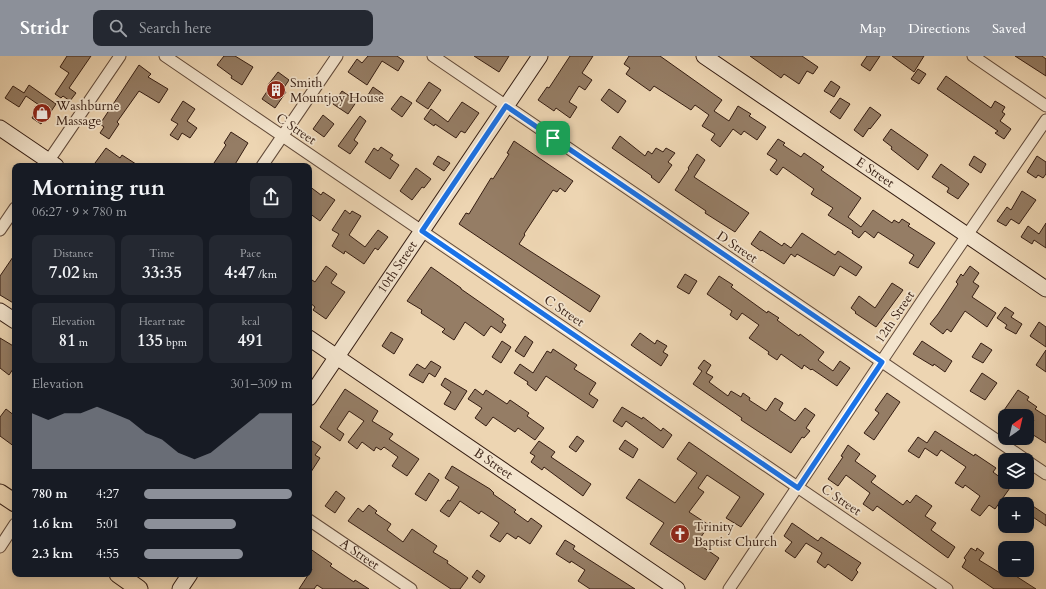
<!DOCTYPE html>
<html lang="en">
<head>
<meta charset="utf-8">
<style>
  body { margin:0; font-family:Cardo,serif; background:#242831; color:#f1f3f6; height:100vh; display:flex; flex-direction:column; font-size:15px; white-space:nowrap }
  * { box-sizing:border-box; margin:0 }
  p { font-size:13px; color:#9ea1a6 }
  .icon { flex:none; width:22px; height:22px; fill:none; stroke:currentColor; stroke-width:2; stroke-linecap:round; stroke-linejoin:round }
  .map { position:relative; flex:1; overflow:hidden }
  .drawer { position:absolute; left:12px; top:107px; width:300px; height:414px; display:flex; flex-direction:column; background:#171b24; border-radius:8px; box-shadow:0 2px 10px #0003 }
  .drawer>* { flex:none }
  .needle { width:26px; rotate:34deg }
  .fabs { position:absolute; left:998px; top:353px; display:grid; gap:8px }
  .fabs a { display:grid; place-items:center; width:36px; height:36px; border-radius:8px; background:#171b24; box-shadow:0 2px 10px #0003; font-size:20px }
  .pin { position:absolute; display:grid; place-items:center; width:34px; height:34px; color:#fff; margin:-17px; border-radius:8px; box-shadow:0 2px 6px #0006 }
  .round { display:grid; place-items:center; flex:none; width:42px; height:42px; border-radius:8px; background:#242831 }
  .overview { display:flex; align-items:center; justify-content:space-between; height:68px; padding:0 20px }
  h1 { font-size:22px; font-weight:700; line-height:30px }
  .stats { display:grid; grid-template-columns:repeat(3,1fr); gap:6px; height:68px; padding:4px 20px }
  .stats div { display:grid; align-content:center; border-radius:8px; background:#242831; text-align:center }
  .stats b { font-size:17px; font-weight:700 }
  .stats small { font-size:11px; font-weight:400 }
  .stats p { font-size:11px }
  .chart { height:112px; padding:8px 20px }
  .chart p { display:flex; justify-content:space-between }
  .chart svg { width:100%; height:72px; margin-top:4px; fill:#8c9099; opacity:.7 }
  ul { padding:0 20px; list-style:none; font-size:13px }
  li { display:grid; grid-template-columns:64px 48px 1fr; align-items:center; height:30px }
  li i { height:10px; border-radius:5px; background:#8c9099 }
  header { display:flex; align-items:center; gap:24px; box-sizing:border-box; height:56px; padding:0 20px; background:#8c9099; color:#fff }
  header strong { font-size:19px }
  nav { display:flex; gap:22px; margin-inline-start:auto; font-size:14px }
  .search { width:280px; height:36px; background:#242831; display:flex; align-items:center; gap:10px; box-sizing:border-box; padding:0 14px; border-radius:8px; color:#9ea1a6; font-size:15px }
  .map>svg:first-child { display:block }
  .building { fill:#957d65; stroke:#351d12 }
  .lines { fill:none; stroke-linecap:round; stroke-linejoin:round }
  .street-casing { stroke:#634b3a; stroke-width:13 }
  .secondary-casing { stroke:#351d12; stroke-width:17 }
  .primary-casing { stroke:#351d12; stroke-width:19 }
  .street { stroke:#f3e4cd; stroke-width:11 }
  .secondary { stroke:#f3e4cd; stroke-width:15 }
  .primary { stroke:#edd5b2; stroke-width:17 }
  .route-casing { stroke:#fff; stroke-width:8 }
  .route { stroke:#1a73e8; stroke-width:5 }
  .labels { text-anchor:middle; dominant-baseline:central; stroke-width:3.5; stroke-linejoin:round; paint-order:stroke }
  .poi-label { font-size:13px; fill:#351d12; stroke:#f3e4cd; text-anchor:start }
  .street-label { font-size:13px; fill:#351d12; stroke:#f3e4cd }
</style>
</head>
<body>
<header>
<strong>Stridr</strong>
<div class="search"><svg class="icon" aria-label="search" viewBox="0 0 24 24"><circle cx="10" cy="10" r="6"/><path d="M15 15l6 6"/></svg>Search here</div>
<nav><a>Map</a><a>Directions</a><a>Saved</a></nav>
</header>
<div class="map">
<svg width="1046" height="533" viewBox="0 0 1046 533">
  <rect width="100%" height="100%" fill="#edd5b2"/>
  <filter id="stains"><feTurbulence type="fractalNoise" baseFrequency=".005" numOctaves="4"/><feColorMatrix values="0 0 0 0 .2 0 0 0 0 .09 0 0 0 0 .02 0 0 0 .5 -.17"/></filter>
  <radialGradient id="worn" r=".72"><stop offset=".6" stop-color="#630" stop-opacity="0"/><stop offset="1" stop-color="#630" stop-opacity=".3"/></radialGradient>
  <path class="building" d="M67,0H91L69,32L76,37L70,45L63,40L61,42L55,38L69,17L60,11Z
    M224,0H235L253,11L242,29L231,22L232,20L217,9Z
    M368,0H397L404,5L398,15L382,5L367,29L348,16L357,3L362,7Z
    M474,0H509L499,16Z
    M570,0H593L582,17L592,24L585,34L579,30L569,46L577,51L570,62L556,52L554,55L538,44L547,31L549,32Z
    M629,0H660L722,44L714,55L729,65L738,50L751,58L749,60L766,71L757,84L744,75L741,79L733,73L720,91L711,84L715,78L702,70L709,59L695,49L691,54L654,30L650,35L626,18L630,12L624,8Z
    M750,0H802L818,11L813,18L807,15L799,28L784,18L781,22Z
    M867,0H880L870,15L861,9Z
    M892,0H924L914,16Z
    M1015,0H1042L1046,3V20Z
    M139,9L151,18L148,21L168,33L159,47L139,35L117,66L119,68L109,83L100,77L104,71L100,68Z
    M918,13L926,18L919,28L911,23Z
    M278,16L289,24L283,33L286,36L275,52L262,43L270,31L268,29Z
    M946,20L991,52L995,45L1005,51L1002,56L1005,58L1000,65L1011,73L1004,83L995,77L998,75L937,33Z
    M831,25L840,31L834,41L824,35Z
    M429,26L441,34L428,53L416,45Z
    M29,29L56,48L44,66L43,65L41,68L32,62L39,49L26,40L19,51L5,42L13,30L24,37Z
    M373,31L383,38L378,46L368,39Z
    M609,33L626,45L618,57L601,44Z
    M342,35L357,45L348,58L333,48Z
    M401,40L412,47L402,61L391,53Z
    M840,42L850,48L840,63L830,56Z
    M183,45L195,53L187,65L197,72L190,82L182,77L178,84L170,79L178,68L171,64Z
    M462,46L479,57L465,77L461,75L456,82L435,68L434,70L424,63L431,53L448,66Z
    M870,51L881,59L870,73L869,72L863,81L854,74Z
    M323,59L334,68L324,81L313,73Z
    M360,60L366,65L354,84L358,87L350,98L338,90Z
    M891,73L928,99L918,114L891,93L892,91L883,84Z
    M231,76L248,87L234,110H212L226,89L224,87Z
    M620,80L645,100L648,95L652,98L656,92L663,96L666,92L675,97L668,106L672,109L659,127L651,121L652,120L612,92Z
    M778,83L785,87L783,89L801,101L804,97L824,111L821,114L861,142L848,161L861,171L873,154L892,167L894,164L899,167L902,163L910,168L908,170L935,187L918,212L909,207L914,199L878,176L874,182L865,175L859,182L852,177L853,175L828,159L833,152L811,138L814,133L783,111L777,119L770,114L777,104L767,98Z
    M514,85L573,125L565,136L560,132L557,136L553,134L524,178L525,179L519,188L600,240L590,256L459,168L466,157L469,158L491,122L493,123L509,98L507,97Z
    M381,91L393,99L390,103L399,109L390,123L365,106L374,92L378,95Z
    M106,92L120,102L122,99L139,110H100L95,107Z
    M697,98L705,104L694,121L749,157L735,176L705,157L706,155L675,134L689,113L688,112Z
    M438,100L450,107L444,115L433,108Z
    M974,100L986,108L981,117L969,109Z
    M1037,100L1046,106V118L1043,122L1038,119L1036,122L1027,116Z
    M941,108L969,128L958,143L947,136L949,132L932,121Z
    M416,112L431,123L424,132L422,131L412,144L400,135Z
    M309,130L321,139L323,136L335,144L320,165L309,157Z
    M1022,135L1036,144L1019,168L1011,163L1006,170L997,165L1007,151L1011,154Z
    M345,154L350,158L352,155L361,160L349,179L365,191L378,174L388,181L378,194L375,192L364,208L345,195L344,198L332,190L339,178L332,174Z
    M1046,167V192L1034,184L1032,188L1021,181L1028,170L1039,178Z
    M760,175L782,190L784,187L791,192L802,177L835,199L838,195L862,211L856,220L840,210L834,220L797,198L795,201L791,198L784,208L762,194L761,195L751,188Z
    M15,198V248L0,239V220Z
    M326,210L337,218L331,227L345,236L326,263L313,254L315,251L309,246V222L315,226Z
    M970,210L979,217L973,226L979,230L972,241L996,257L987,271L965,255L951,276L947,273L943,278L930,268L938,258L958,228L956,226L961,218L963,220Z
    M431,211L461,232V233L504,263L502,266L506,269L501,277L491,270L484,280L465,266L454,284L442,276L445,273L421,257L422,254L407,245Z
    M685,218L697,225L689,238L677,231Z
    M719,220L733,229L731,231L767,257L768,255L779,262L777,264L799,280L800,278L824,296L818,304L833,315L840,305L850,312L837,330L812,313L811,314L804,309L802,313L781,298L777,304L768,298L769,296L749,282L759,269L742,257L737,264L730,259L732,255L707,238Z
    M892,227L903,234L876,271L855,257L856,256L851,252L859,240L875,252Z
    M1005,251L1014,257L1011,261L1022,268L1016,278L1005,272L1007,269L997,262Z
    M1039,266L1046,271V291L1030,280Z
    M391,276L403,283L394,298L382,290Z
    M640,277L655,288L657,284L667,290L663,296L668,299L661,310L631,289Z
    M525,280L533,286L524,301L515,295Z
    M0,282L15,291V310L9,319L0,312Z
    M502,285L511,291L501,307L492,301Z
    M922,285L952,305L945,316L934,308L933,310L913,298Z
    M981,287L992,294L983,307L972,301Z
    M553,293L577,309L574,313L596,327L589,338L598,344L593,352L546,320L536,335L527,328L528,326L514,317L520,308L533,317L547,295L551,297Z
    M1046,294V316L1036,309Z
    M704,304L711,309L706,317L713,321L709,326L728,340L731,335L741,341L743,337L750,342L749,344L766,355L775,342L783,347L779,354L795,365L805,352L815,359L806,372L810,375L804,382L802,381L791,397L741,364L742,362L693,328L702,315L698,312Z
    M431,305L441,311L435,321L429,317L423,327L409,319L417,308L425,313Z
    M982,317L997,327L985,344L970,335Z
    M445,322L467,335L455,354L444,348L451,336L441,329Z
    M345,333L378,355L372,365L393,378L389,383L419,403L407,420L392,410L398,401L384,391L381,394L376,391L374,395L362,386L357,393L348,386L364,365L349,355L337,373L344,378L340,385L320,371Z
    M475,333L483,339L486,334L507,348L510,344L529,357L527,360L544,372L535,384L518,372L515,376L493,361L486,370L475,362L482,352L468,343Z
    M1018,334L1029,341L1027,344L1037,351L1035,353L1046,360V387L1027,375L1034,364L1021,355L1017,360H1000Z
    M887,337L900,346L874,384L864,377L879,357L875,354Z
    M622,351L642,363L643,361L661,375L663,372L672,379L663,392L626,365L622,371L613,365Z
    M6,353L15,360V391L0,380V361Z
    M935,375L974,400L975,398L996,412L993,416L1005,425V426L1012,429L995,453L989,449L980,460L971,454L980,440L965,429L963,432L955,427L966,411L941,394L937,400L925,392L919,402L908,395L918,381L927,387Z
    M577,380L584,385L576,396L569,391Z
    M309,383L321,391L315,399L320,402L309,419Z
    M625,384L638,393L633,402L619,393Z
    M539,385L555,396L551,401L591,428L583,440L544,411L542,414L531,406L535,400L530,397Z
    M689,386L764,438L741,471L726,462L740,441L707,419L698,432L704,436L689,456L709,469L697,487L719,502L705,524L650,488L664,467L626,442L639,423L675,447L697,417L677,403Z
    M848,389L860,398L855,405L876,420L871,426L903,449L907,444L910,447L916,439L932,450L925,460L936,467L931,474L955,491L948,502L877,450L873,455L863,448L870,437L846,419L838,430L828,423L843,401L841,400Z
    M452,410L490,433L494,437L493,438L516,454L514,456L528,466L531,462L542,470L530,488L518,480L516,483L507,477L500,486L490,480L499,467L481,455L479,458L460,445L449,461L440,455L448,444L450,445L459,431L445,422Z
    M429,417L439,424L426,445L415,438Z
    M336,435L345,442L335,457L325,450Z
    M1027,446L1046,459V470L1027,457Z
    M369,449L377,455L375,457L391,468L387,474L403,486L412,473L437,490L433,496L448,505L447,507L468,522L460,533H451L348,465L358,452L363,456Z
    M792,467L818,485L821,481L861,507L856,514L858,516L852,525L828,508L825,512L817,506L822,497L806,487L795,502L785,495L792,486L784,480Z
    M565,484L575,490L573,493L577,496L635,533H590L578,525L585,514L571,505L570,507L556,498Z
    M309,492L332,508L330,510L354,526L355,524L369,533H323L317,529L314,533H299L312,513L309,511Z
    M971,492L976,495L977,492L984,497L979,504L1005,520L1008,515L1036,533H994L962,511L966,504L964,502Z
    M477,514L485,520L480,527L472,521Z"/>
  <g class="lines">
    <g class="street-casing">
      <g id="street">
        <path d="M165,0L947,533"/>
        <path d="M433,0L1026,404"/>
        <path d="M973,0L1046,50"/>
        <path d="M45,110L120,0"/>
        <path d="M262,110L337,0"/>
        <path d="M0,174L15,152"/>
        <path d="M1027,405L1046,418"/>
        <path id="s1" d="M309,464L411,533"/>
        <path d="M0,491L15,468"/>
        <path d="M729,533L924,242L1046,64"/>
      </g>
    </g>
    <g class="secondary-casing">
      <g id="secondary">
        <path id="s2" d="M704,0L1046,233"/>
        <path d="M0,72L56,110"/>
        <path d="M0,255L15,265"/>
        <path id="s3" d="M309,282L677,533"/>
        <path id="s4" d="M309,342L540,0"/>
        <path d="M180,533L190,518"/>
      </g>
    </g>
    <g class="primary-casing">
      <path id="primary" d="M0,437L15,447
        M118,518L139,533"/>
    </g>
    <use href="#street" class="street"/>
    <use href="#secondary" class="secondary"/>
    <use href="#primary" class="primary"/>
  </g>
  <g class="lines">
    <g class="route-casing">
      <path id="route" d="M506,50L882,306L798,432L422,175Z"/>
    </g>
    <use href="#route" class="route"/>
  </g>
  <defs>
    <g id="building-disc" transform="scale(1)"><circle r="9.5" fill="#8f2418" stroke="#f3e4cd"/><path d="M-4-6H4V6H1V3H-1V6H-4ZM-2.5-4.3h1.7v1.8h-1.7ZM.8-4.3h1.7v1.8H.8ZM-2.5-1h1.7V.8h-1.7ZM.8-1h1.7V.8H.8Z" fill="#fff"/></g>
    <g id="shop-disc" transform="scale(1)"><circle r="9.5" fill="#8f2418" stroke="#f3e4cd"/><path d="M-5-2.5h2.3a2.7 3.5 0 0 1 5.4 0H5L5.5 6h-11ZM-1.5-2.5h3a1.5 2.3 0 0 0-3 0Z" fill="#fff"/></g>
    <g id="church-disc" transform="scale(1)"><circle r="9.5" fill="#8f2418" stroke="#f3e4cd"/><path d="M-1.2-6h2.4v3.5h3.3v2.4h-3.3V6h-2.4V-.1h-3.3v-2.4h3.3Z" fill="#fff"/></g>
  </defs>
  <g fill-rule="evenodd">
    <use href="#building-disc" x="276" y="34"/>
    <use href="#shop-disc" x="42" y="57"/>
    <use href="#church-disc" x="680" y="478"/>
  </g>
  <g class="labels">
    <g class="poi-label">
      <text x="290" y="27">Smith<tspan x="290" dy="15">Mountjoy House</tspan></text>
      <text x="56" y="50">Washburne<tspan x="56" dy="15">Massage</tspan></text>
      <text x="694" y="471">Trinity<tspan x="694" dy="15">Baptist Church</tspan></text>
    </g>
    <g class="street-label">
      <text transform="translate(296 73) rotate(34)">C Street</text>
      <text stroke="none"><textPath href="#s2" startOffset="207">E Street</textPath></text>
      <text transform="translate(737 191) rotate(34)">D Street</text>
      <text stroke="none"><textPath href="#s4" startOffset="158">10th Street</textPath></text>
      <text transform="translate(564 255) rotate(34)">C Street</text>
      <text transform="translate(895 261) rotate(-56)">12th Street</text>
      <text stroke="none"><textPath href="#s3" startOffset="223">B Street</textPath></text>
      <text transform="translate(841 444) rotate(34)">C Street</text>
      <text stroke="none"><textPath href="#s1" startOffset="61">A Street</textPath></text>
    </g>
  </g>
  <rect width="100%" height="100%" filter="url(#stains)"/>
  <rect width="100%" height="100%" fill="url(#worn)"/>
</svg>
<div class="fabs">
<a><svg class="needle" viewBox="-14 -14 28 28"><path d="M0-13l5 13h-10z" fill="#e53935"/><path d="M0 13l5-13h-10z" fill="#9ea1a6"/></svg></a>
<a><svg class="icon" aria-label="layers" viewBox="0 0 24 24"><path d="M12 4l9 5-9 5-9-5zM3 14l9 5 9-5"/></svg></a>
<a>+</a>
<a>−</a>
</div>
<div class="pin" style="left:553px;top:82px;background:#1e9e55"><svg class="icon" aria-label="arrive" viewBox="0 0 24 24"><path d="M6 21V4h12l-3 4 3 4H6"/></svg></div>
<section class="drawer">
<div class="overview"><div><h1>Morning run</h1><p>06:27 · 9 × 780 m</p></div><a class="round"><svg class="icon" aria-label="share" viewBox="0 0 24 24"><path d="M12 15V3M7 8l5-5 5 5M5 13v7h14v-7"/></svg></a></div>
<div class="stats">
<div><p>Distance</p><b>7.02<small> km</small></b></div>
<div><p>Time</p><b>33:35</b></div>
<div><p>Pace</p><b>4:47<small> /km</small></b></div>
</div>
<div class="stats">
<div><p>Elevation</p><b>81<small> m</small></b></div>
<div><p>Heart rate</p><b>135<small> bpm</small></b></div>
<div><p>kcal</p><b>491</b></div>
</div>
<div class="chart"><p><span>Elevation</span>301–309 m</p>
<svg viewBox="0 0 160 44" preserveAspectRatio="none"><path d="M0 44V10L10 14L20 10L30 10L40 6L50 10L60 14L70 22L80 26L90 34L100 38L110 34L120 26L130 18L140 10L150 10L160 10V44z"/></svg>
</div>
<ul>
<li><b>780 m</b>4:27<i style="width:100%"></i></li>
<li><b>1.6 km</b>5:01<i style="width:62%"></i></li>
<li><b>2.3 km</b>4:55<i style="width:67%"></i></li>
</ul>
</section>
</div>
</body>
</html>
